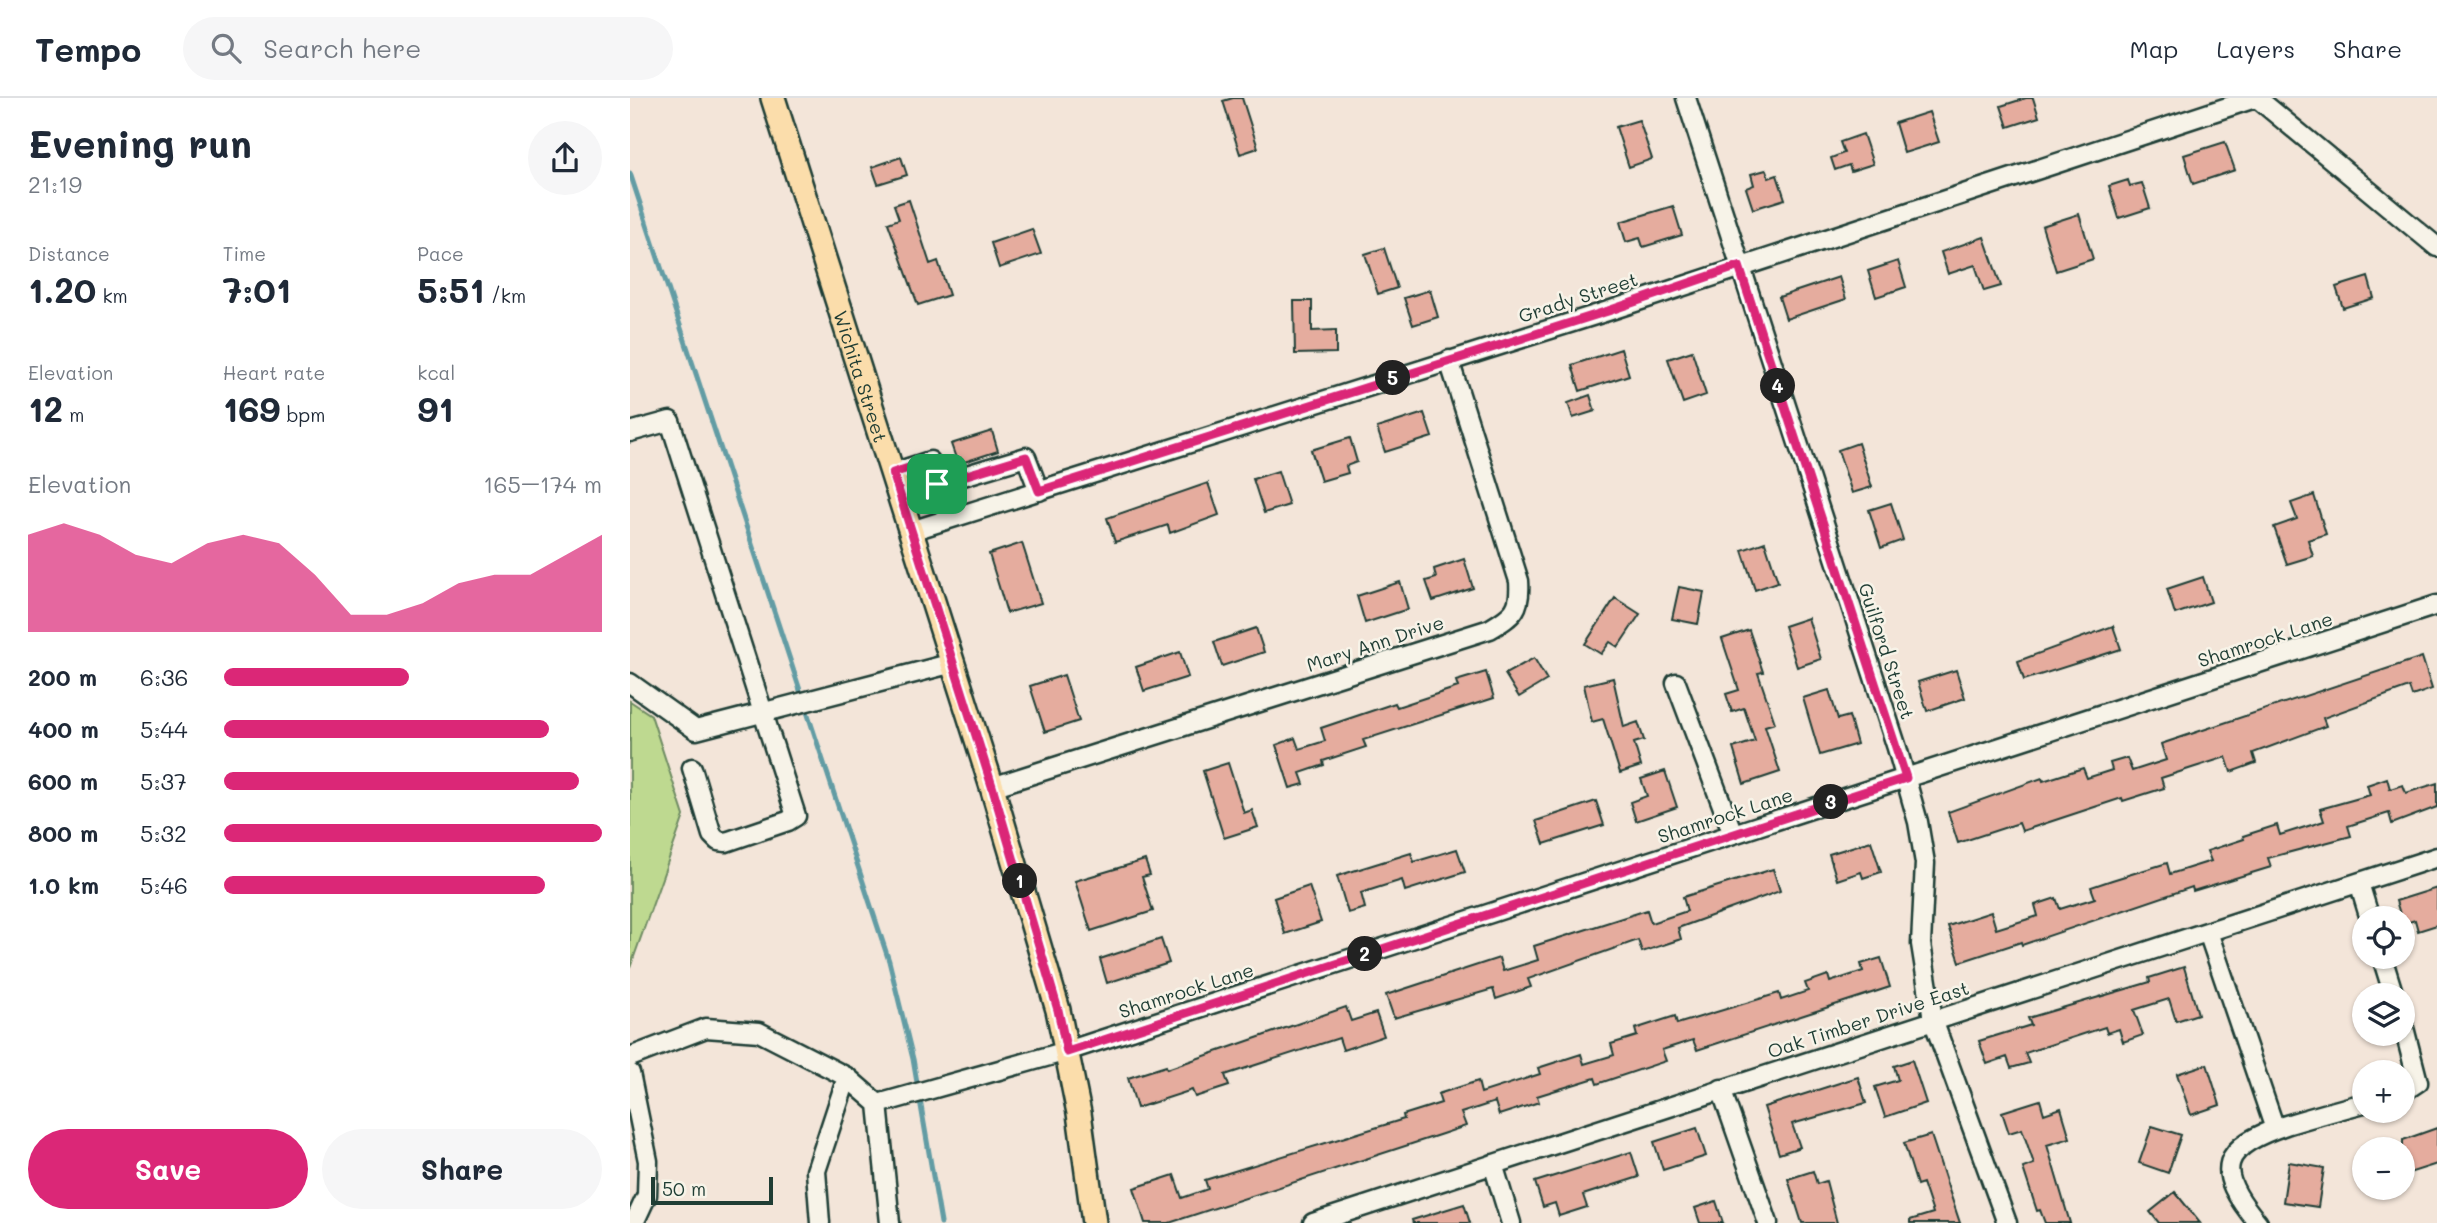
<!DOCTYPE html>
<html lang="en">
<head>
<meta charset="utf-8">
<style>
  body { margin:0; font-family:Mali,sans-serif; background:#f6f6f7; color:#1f2937; height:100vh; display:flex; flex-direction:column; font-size:26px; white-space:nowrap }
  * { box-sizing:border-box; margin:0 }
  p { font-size:23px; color:#747a83 }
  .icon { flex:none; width:38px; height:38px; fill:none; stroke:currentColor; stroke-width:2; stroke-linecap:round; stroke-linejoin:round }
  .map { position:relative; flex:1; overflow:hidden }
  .panel { display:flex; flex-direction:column; background:#fff; width:630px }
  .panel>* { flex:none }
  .controls { position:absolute; left:1722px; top:808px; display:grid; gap:14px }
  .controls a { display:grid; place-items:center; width:63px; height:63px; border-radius:50%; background:#fff; box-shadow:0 2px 5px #0004; font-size:35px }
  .scale { position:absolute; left:21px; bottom:18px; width:122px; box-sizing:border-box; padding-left:7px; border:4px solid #1f3d34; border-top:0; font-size:19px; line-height:24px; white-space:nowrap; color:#1f3d34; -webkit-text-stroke:5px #f7f3e8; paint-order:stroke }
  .pin { position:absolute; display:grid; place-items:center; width:60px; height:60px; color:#fff; margin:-30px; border-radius:14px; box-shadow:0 4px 10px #0006 }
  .km { position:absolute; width:35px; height:35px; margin:-18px; border-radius:50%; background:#222; color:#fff; font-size:19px; line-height:35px; text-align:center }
  .round { display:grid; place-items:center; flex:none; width:74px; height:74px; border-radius:37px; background:#f6f6f7 }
  .summary { display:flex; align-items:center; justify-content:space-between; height:119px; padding:0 28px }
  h1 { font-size:38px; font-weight:700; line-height:52px }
  .metrics { display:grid; grid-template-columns:repeat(3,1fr); gap:10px; height:119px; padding:7px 28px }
  .metrics div { display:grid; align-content:center }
  .metrics b { font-size:35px; font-weight:700 }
  .metrics small { font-size:19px; font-weight:400 }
  .metrics p { font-size:19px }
  .chart { height:196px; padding:14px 28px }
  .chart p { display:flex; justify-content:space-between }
  .chart svg { width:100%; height:126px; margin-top:7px; fill:#db2777; opacity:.7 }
  .cta { display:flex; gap:14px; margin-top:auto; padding:14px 28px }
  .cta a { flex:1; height:80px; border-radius:42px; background:#db2777; color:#fff; font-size:28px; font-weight:700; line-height:80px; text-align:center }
  .cta a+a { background:#f6f6f7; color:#1f2937 }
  ul { padding:0 28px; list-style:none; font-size:23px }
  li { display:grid; grid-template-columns:112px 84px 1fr; align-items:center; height:52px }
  li i { height:18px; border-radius:9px; background:#db2777 }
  header { display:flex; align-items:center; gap:42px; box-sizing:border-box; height:98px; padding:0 35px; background:#fff; border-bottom:2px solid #e0e1e3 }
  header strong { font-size:33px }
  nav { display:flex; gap:38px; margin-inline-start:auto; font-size:24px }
  .search { width:490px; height:63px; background:#f6f6f7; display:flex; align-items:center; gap:18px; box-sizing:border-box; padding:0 24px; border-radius:38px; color:#747a83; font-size:26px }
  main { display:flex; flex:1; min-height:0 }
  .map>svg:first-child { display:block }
  .green { fill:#bed990; stroke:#6e8b62; stroke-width:2 }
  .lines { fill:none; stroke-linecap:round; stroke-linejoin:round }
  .stream { stroke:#629ca4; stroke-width:5 }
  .building { fill:#e5ac9e; stroke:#1f3d34; stroke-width:2 }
  .minor-casing { stroke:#1f3d34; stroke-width:23 }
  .major-casing { stroke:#1f3d34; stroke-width:28 }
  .minor { stroke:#f7f3e8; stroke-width:18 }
  .major { stroke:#fbddab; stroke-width:23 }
  .route-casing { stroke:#fff; stroke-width:14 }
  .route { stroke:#db2777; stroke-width:9 }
  .labels { text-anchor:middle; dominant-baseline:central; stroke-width:5; stroke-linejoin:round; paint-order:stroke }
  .street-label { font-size:19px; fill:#1f3d34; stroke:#f7f3e8 }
</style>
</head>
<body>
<header>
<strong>Tempo</strong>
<div class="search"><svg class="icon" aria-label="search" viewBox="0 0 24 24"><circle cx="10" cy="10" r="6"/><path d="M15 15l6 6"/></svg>Search here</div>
<nav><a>Map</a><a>Layers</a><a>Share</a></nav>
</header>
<main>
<section class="panel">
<div class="summary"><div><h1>Evening run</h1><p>21:19</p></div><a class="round"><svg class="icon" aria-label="share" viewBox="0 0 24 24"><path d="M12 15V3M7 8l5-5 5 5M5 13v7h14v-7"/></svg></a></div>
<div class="metrics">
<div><p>Distance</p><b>1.20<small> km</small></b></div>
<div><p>Time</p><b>7:01</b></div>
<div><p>Pace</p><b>5:51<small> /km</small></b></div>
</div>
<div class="metrics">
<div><p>Elevation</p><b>12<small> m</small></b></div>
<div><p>Heart rate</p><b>169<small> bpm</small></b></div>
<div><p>kcal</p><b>91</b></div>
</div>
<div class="chart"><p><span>Elevation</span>165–174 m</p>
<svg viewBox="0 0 160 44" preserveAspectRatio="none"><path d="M0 44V10L10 6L20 10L30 17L40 20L50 13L60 10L70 13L80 24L90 38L100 38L110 34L120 27L130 24L140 24L150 17L160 10V44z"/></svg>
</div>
<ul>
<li><b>200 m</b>6:36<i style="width:49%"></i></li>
<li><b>400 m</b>5:44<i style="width:86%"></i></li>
<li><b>600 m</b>5:37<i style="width:94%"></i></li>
<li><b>800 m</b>5:32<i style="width:100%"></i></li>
<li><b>1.0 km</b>5:46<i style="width:85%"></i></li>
</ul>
<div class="cta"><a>Save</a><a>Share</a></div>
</section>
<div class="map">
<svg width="1807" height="1125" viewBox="0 0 1807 1125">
  <rect width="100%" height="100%" fill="#f3e5d9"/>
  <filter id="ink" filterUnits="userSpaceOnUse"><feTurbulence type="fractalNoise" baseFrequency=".0143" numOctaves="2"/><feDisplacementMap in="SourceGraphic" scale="14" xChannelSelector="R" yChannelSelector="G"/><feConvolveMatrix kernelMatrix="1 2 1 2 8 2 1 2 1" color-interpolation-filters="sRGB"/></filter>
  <g filter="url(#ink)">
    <path class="green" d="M0,603L21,617L54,718L0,870Z"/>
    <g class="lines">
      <path class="stream" d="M0,75L259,863L283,961L311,1125"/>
    </g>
    <path class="building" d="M603,0H612L628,50L610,56L593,3Z
      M1396,0H1403L1409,19L1378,29L1371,8Z
      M1299,14L1309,44L1274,55L1265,25Z
      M1009,22L1022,61L999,69L986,29Z
      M1233,36L1243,66L1221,73L1219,67L1205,72L1201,60L1214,55L1210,44Z
      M1595,44L1605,72L1563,86L1554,57Z
      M271,59L277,77L248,86L242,69Z
      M1136,72L1139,80L1147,77L1155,101L1123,111L1116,90L1124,87L1121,76Z
      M1498,82L1500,88L1512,85L1520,110L1489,120L1479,88Z
      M279,102L300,166L308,163L319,197L288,207L258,125L269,121L264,107Z
      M1043,108L1052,137L1013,149L1010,140L996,144L990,124Z
      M1449,116L1463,161L1426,173L1412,128Z
      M402,131L411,156L369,170L361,145Z
      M1354,139L1371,188L1354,193L1345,167L1318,176L1311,154Z
      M754,150L767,190L748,196L735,156Z
      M1268,163L1276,189L1246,199L1238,173Z
      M1209,179L1216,201L1156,221L1149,199Z
      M1738,179L1744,200L1713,210L1706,189Z
      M800,192L808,219L783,227L774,200Z
      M664,203H682V233L706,232V255L665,256Z
      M991,251L999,277L950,293L942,267Z
      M1062,253L1076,297L1053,305L1038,261Z
      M960,297L965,313L943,320L938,305Z
      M794,315L802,339L755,354L747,330Z
      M362,333L368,353L328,366L321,346Z
      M720,340L727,364L716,368L718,375L691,383L681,352Z
      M1228,345L1242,389L1222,395L1208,352Z
      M648,373L659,407L634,415L623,381Z
      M578,385L589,417L540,435L538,427L485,444L477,420Z
      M1684,397L1696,436L1678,442L1683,458L1657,466L1644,429L1667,421L1661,405Z
      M1261,405L1273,442L1251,450L1239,412Z
      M1135,444L1148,484L1125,492L1112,452Z
      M392,445L411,505L377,515L359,456Z
      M834,461L843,490L803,503L796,483L806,480L804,471Z
      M1573,479L1581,504L1545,516L1537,491Z
      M770,484L778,511L735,525L727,498Z
      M1049,489L1074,494L1068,526L1042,521Z
      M985,500L1010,516L988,549L980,544L971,556L955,546Z
      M1178,520L1191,561L1167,569L1154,528Z
      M1483,528L1491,551L1394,582L1388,563Z
      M626,530L634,554L592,568L584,544Z
      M1119,532L1133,574L1128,575L1145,625L1135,628L1150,674L1114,686L1103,650L1125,643L1114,610L1102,614L1096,596L1109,592L1092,541Z
      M550,554L558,579L514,593L506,569Z
      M1792,559L1802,591L1782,598L1779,589L1693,620L1696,628L1623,655L1626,665L1601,674L1596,659L1531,680L1534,690L1493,703L1492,700L1392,733L1389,725L1328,745L1318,714L1412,680L1413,683L1453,670L1457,680L1482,672L1480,665L1497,660L1502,673L1536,662L1531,646Z
      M904,560L917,582L889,599L875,576Z
      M1326,572L1335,600L1297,613L1288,584Z
      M856,574L864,600L733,642L736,649L693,663L694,667L670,675L674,686L660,690L646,647L665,640L669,651L695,643L691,630L765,605L767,609L828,589L826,583Z
      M434,577L449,623L415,634L400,588Z
      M983,580L994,629L1008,624L1014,642L1004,645L1011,668L990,675L973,621L962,624L954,587Z
      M1199,592L1208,621L1219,618L1227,646L1190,657L1173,600Z
      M598,665L614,715L622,712L628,729L594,740L573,673Z
      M1035,673L1047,709L1006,723L1000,704L1017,698L1011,681Z
      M1757,680L1760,691L1773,687L1776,695L1807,685V709L1762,726L1759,715L1718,728L1721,738L1638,760L1641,769L1563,793L1562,789L1392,847L1391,844L1330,864L1318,828L1361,814L1366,831L1408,818L1405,807L1426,800L1430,811L1465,800L1461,789L1482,782L1537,765L1540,776L1581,763L1577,753L1614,741L1613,738L1647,727L1650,737L1694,723L1690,711L1740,697L1737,687Z
      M966,703L974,727L914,746L906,723Z
      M1241,743L1251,774L1233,780L1231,774L1207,782L1199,756Z
      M827,751L835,774L775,793L772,782L731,795L735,810L718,815L707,778L781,755L784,764Z
      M515,762L520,777L512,779L523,813L461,833L445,783Z
      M1143,771L1150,793L1048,830L1051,841L1012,854L1008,842L898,881L901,889L866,901L863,891L764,920L756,897L869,860L873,873L908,862L904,848L1017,812L1021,825L1057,813L1053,799Z
      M679,788L691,824L655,836L644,800Z
      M1807,790V827L1788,833L1785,822L1773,826L1766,803Z
      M531,841L539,865L477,885L470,861Z
      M1251,860L1260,889L1067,952L1063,942L1032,952L1036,963L967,986L965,980L907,998L909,1004L869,1017L865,1004L831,1015L836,1028L812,1036L539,1125H515L504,1090L544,1077L552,1100L578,1091L575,1082L774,1021L773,1017L811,1005L808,996L848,983L851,995L910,976L908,970L951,956L954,966L984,957L981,946L1007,938L1005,931L1045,918L1047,926L1149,895L1151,902L1178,893L1175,885L1198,877L1200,884L1233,873L1231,866Z
      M1554,869L1568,916L1546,923L1539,901L1504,912L1513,937L1493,944L1489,931L1477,935L1475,929L1395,955L1399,965L1381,970L1377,959L1357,966L1349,943L1401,927L1398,920L1520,884L1519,880Z
      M716,909L721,923L746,915L754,938L713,952L709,940L595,977L599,988L565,999L562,992L507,1010L498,980L536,968L537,971Z
      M1282,962L1296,1005L1255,1019L1245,989L1268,982L1264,968Z
      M1577,966L1590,1007L1561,1017L1547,976Z
      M1228,979L1236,1005L1162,1026L1170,1049L1149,1056L1134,1009Z
      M1410,1002L1414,1016L1431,1010L1440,1040L1417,1047L1440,1125H1415L1410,1112L1407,1113L1393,1070L1404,1066L1392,1031L1379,1035L1372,1014Z
      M1522,1028L1551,1037L1538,1075L1509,1065Z
      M1067,1030L1076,1058L1033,1072L1024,1044Z
      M1807,1030V1066L1773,1077V1042Z
      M1301,1037L1316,1083L1330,1125H1280V1122L1303,1115L1293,1085L1287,1087L1274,1045Z
      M1001,1054L1009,1079L953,1097L957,1109L929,1118L925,1105L913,1109L905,1084Z
      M1659,1064L1694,1070L1688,1109L1653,1104Z
      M1183,1073L1187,1086L1196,1083L1207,1125H1172L1158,1081Z
      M1545,1094L1570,1125H1529L1520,1114Z
      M1086,1103L1093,1125H1070L1065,1110Z
      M834,1106L840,1125H783L782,1122Z"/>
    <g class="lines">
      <g class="minor-casing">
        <path id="minor" d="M1056,0L1267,650L1288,724L1295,765L1291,846L1303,922L1377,1125
          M1627,0L1807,149
          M0,334L40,323L166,718L158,723L96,744L88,743L82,737L62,670
          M263,375L300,363L307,386L396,359L409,393
          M281,433L978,213L1625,0
          M0,585L66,632L323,565
          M1046,585L1103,736
          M362,689L860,531C884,517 891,511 889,483L819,262
          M1729,785L1740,821
          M1578,834L1645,1031
          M1752,859L1764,898
          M1773,926L1788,984L1773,994
          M0,959L76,930L129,934L217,979
          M0,975L18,1063L17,1097L4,1125
          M1091,991L1138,1125
          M248,1006L260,1125
          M863,1066L881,1125
          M190,1125L186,1073L217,979L248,1006L437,953L1807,507
          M683,1125L1807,759
          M1628,1125C1582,1071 1591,1049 1656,1027C1682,1019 1708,1012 1734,1005"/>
      </g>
      <g class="major-casing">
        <g id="major">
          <path id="s1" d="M143,0L362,689L428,912L449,1015L464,1125"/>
        </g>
      </g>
      <use href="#minor" class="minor"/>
      <use href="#major" class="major"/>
    </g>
  </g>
  <g class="lines" filter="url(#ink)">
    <g class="route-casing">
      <path id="route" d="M1109,168L1276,680L437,954L428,912L362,688L263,375L300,363L307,386L396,359L409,393L978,213Z"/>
    </g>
    <use href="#route" class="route"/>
  </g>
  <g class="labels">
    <g class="street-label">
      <text transform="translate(948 199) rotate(-18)">Grady Street</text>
      <text stroke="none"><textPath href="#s1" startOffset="292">Wichita Street</textPath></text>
      <text transform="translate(1635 541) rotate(-18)">Shamrock Lane</text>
      <text transform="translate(745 545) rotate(-18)">Mary Ann Drive</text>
      <text transform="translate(1257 553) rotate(72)">Guilford Street</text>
      <text transform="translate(1095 717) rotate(-18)">Shamrock Lane</text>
      <text transform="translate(556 892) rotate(-18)">Shamrock Lane</text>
      <text transform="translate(1238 921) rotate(-18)">Oak Timber Drive East</text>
    </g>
  </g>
</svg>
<div class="controls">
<a><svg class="icon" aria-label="locate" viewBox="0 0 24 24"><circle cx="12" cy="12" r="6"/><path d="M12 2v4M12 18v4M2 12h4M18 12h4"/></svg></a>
<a><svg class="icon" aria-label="layers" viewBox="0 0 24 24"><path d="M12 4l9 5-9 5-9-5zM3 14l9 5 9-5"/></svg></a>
<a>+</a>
<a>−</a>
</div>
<div class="scale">50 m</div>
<div class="pin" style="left:307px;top:386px;background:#1e9e55"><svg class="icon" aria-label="arrive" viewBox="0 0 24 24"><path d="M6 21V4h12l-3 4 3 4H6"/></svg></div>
<b class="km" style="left:390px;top:783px">1</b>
<b class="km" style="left:735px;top:856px">2</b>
<b class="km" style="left:1201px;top:704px">3</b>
<b class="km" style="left:1148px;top:288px">4</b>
<b class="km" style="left:763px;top:280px">5</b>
</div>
</main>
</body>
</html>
